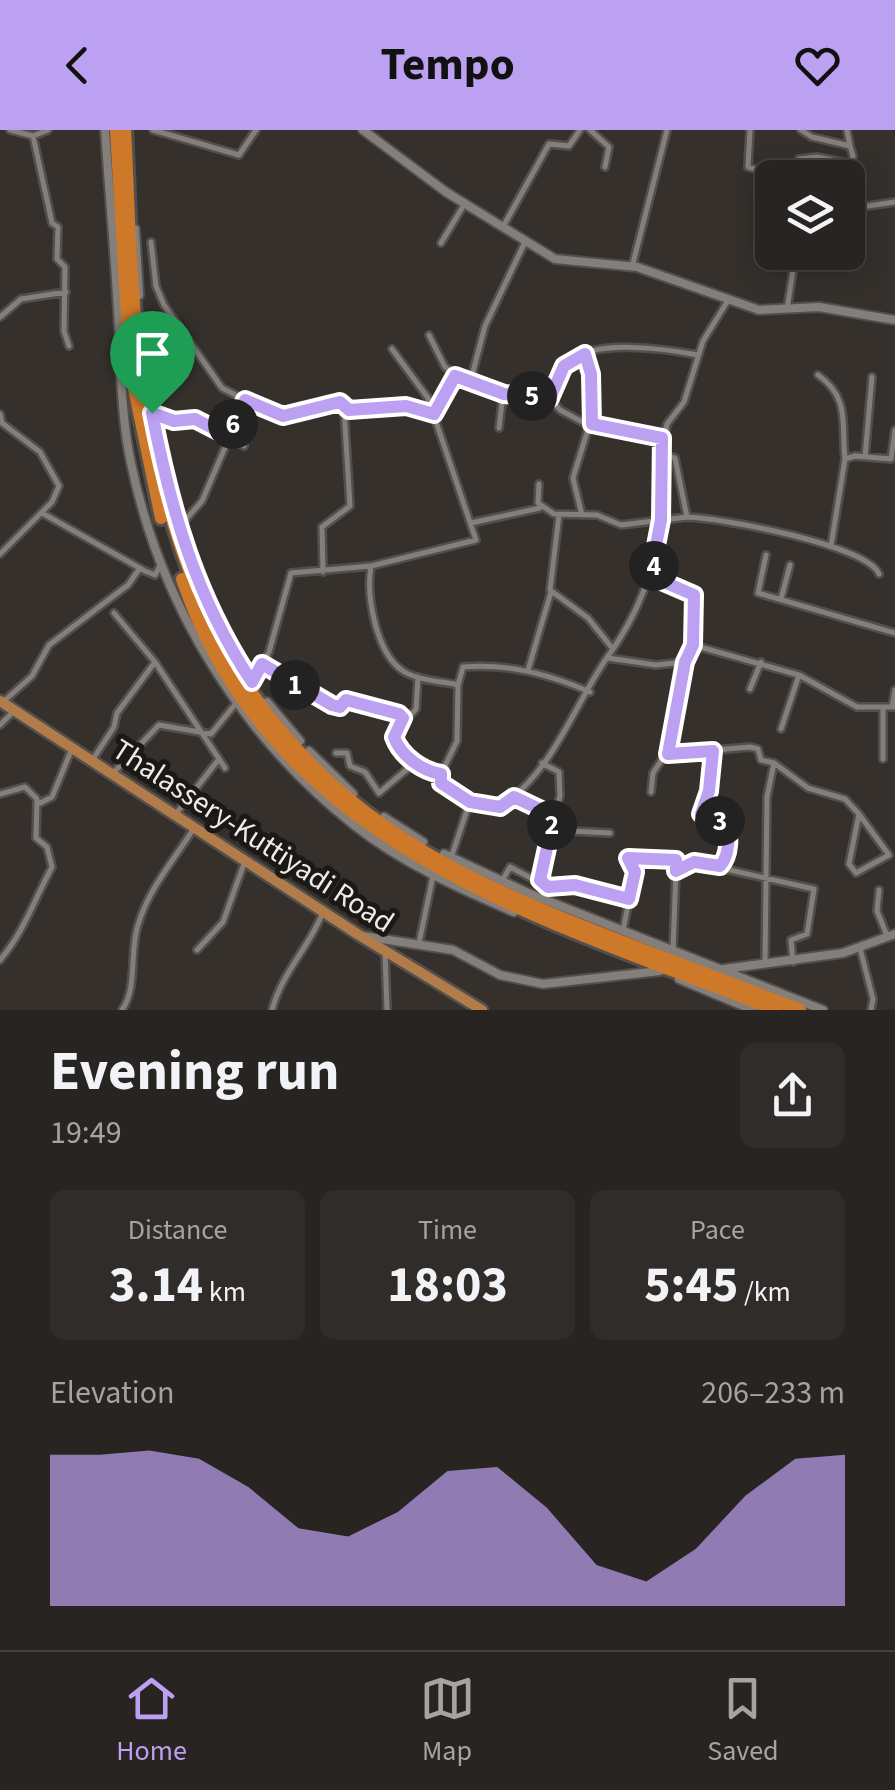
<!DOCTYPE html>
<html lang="en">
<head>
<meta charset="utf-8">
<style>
  body { margin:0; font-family:"Source Sans 3",sans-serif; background:#302c2a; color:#f1f3f6; height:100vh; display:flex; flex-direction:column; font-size:38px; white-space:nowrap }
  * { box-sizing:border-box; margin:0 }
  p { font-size:32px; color:#a5a4a5 }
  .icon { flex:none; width:55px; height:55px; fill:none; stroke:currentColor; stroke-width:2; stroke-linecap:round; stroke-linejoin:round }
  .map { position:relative; height:880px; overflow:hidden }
  .details { display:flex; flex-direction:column; background:#282421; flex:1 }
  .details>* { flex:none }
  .controls { position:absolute; left:755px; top:30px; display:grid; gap:20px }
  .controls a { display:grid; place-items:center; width:110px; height:110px; border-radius:15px; background:#282421; box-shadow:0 5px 25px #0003,0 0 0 2px #44413f; font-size:50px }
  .pin { position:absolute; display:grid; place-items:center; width:85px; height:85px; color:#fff; margin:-102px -42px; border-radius:50% 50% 50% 0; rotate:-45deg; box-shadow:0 0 10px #0007 }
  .pin .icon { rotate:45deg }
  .km { position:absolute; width:50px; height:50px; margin:-25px; border-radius:50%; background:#222; color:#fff; font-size:28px; line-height:50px; text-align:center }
  .round { display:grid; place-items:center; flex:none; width:105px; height:105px; border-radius:15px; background:#302c2a }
  .head { display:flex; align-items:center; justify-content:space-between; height:170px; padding:0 50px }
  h1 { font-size:55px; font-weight:700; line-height:75px }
  .metrics { display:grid; grid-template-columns:repeat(3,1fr); gap:15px; height:170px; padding:10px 50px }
  .metrics div { display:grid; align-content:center; border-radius:15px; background:#302c2a; text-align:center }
  .metrics b { font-size:50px; font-weight:700 }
  .metrics small { font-size:28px; font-weight:400 }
  .metrics p { font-size:28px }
  .chart { height:280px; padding:20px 50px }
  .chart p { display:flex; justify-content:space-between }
  .chart svg { width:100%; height:180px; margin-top:10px; fill:#bca0f2; opacity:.7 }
  header { display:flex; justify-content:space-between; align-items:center; height:130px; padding:0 50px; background:#bca0f2; color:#111; font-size:45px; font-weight:700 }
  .menu { display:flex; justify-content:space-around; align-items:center; height:140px; border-top:2px solid #44413f; background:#282421; font-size:28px; color:#a5a4a5 }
  .menu a { display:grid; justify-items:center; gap:5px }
  .menu .selected { color:#bca0f2 }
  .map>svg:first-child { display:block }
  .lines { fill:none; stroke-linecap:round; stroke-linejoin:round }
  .street-casing { stroke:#534f4c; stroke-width:10 }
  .secondary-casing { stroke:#534f4c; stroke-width:12 }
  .primary-casing { stroke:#534f4c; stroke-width:15 }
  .highway-casing { stroke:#534f4c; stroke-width:18 }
  .street { stroke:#857f7b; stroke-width:5 }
  .secondary { stroke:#857f7b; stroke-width:8 }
  .primary { stroke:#b17b4a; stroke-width:10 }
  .highway { stroke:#ce782a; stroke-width:12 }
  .route-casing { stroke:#fff; stroke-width:20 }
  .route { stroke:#bca0f2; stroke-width:12 }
  .labels { text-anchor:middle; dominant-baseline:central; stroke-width:10; stroke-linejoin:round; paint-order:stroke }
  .street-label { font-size:30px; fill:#f0ecea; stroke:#1b1816 }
</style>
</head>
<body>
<header><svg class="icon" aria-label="back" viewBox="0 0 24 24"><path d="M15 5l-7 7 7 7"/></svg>Tempo<svg class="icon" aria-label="heart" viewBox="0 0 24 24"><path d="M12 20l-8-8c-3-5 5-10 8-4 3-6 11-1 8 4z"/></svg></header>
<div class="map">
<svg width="895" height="880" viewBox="0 0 895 880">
  <rect width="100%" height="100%" fill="#35302c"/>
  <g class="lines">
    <g class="street-casing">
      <path id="street" d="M10,0L33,6L48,0
        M153,0L239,25L256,0
        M590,0L609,17L605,37
        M750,0L748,37L788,48
        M801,0L812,7L850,16L853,26L848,56
        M847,0L850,16
        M33,6L52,93L58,97L57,129L65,137L64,201L69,216
        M773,35L785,44
        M816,43L799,29L817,27L852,34
        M848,79L895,72
        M504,95L549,14L569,16L580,0
        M151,112L156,156L164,175L222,258L275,285L340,272L349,281L406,276L434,283
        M441,113L465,73
        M632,137L667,0
        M787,179L796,122
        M0,187L21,169L66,162
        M429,205L445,237L470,253L485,196L526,110
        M586,226L591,244V294L661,308
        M818,245C851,268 841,295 845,329
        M470,253L503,264L550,268L560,280L590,296
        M550,268C557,258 558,241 567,233C593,208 666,219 698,225
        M152,283L174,291L195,289L244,316
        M434,283L454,247
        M0,284L2,293L40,322L59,356L52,372L0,424
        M499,298L503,264
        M865,327L872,247
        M539,354L538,373L554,384L597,385L621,395L687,387L675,328L661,325L667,294L684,272L703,211L727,172
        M42,383L145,441L155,445L161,434
        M582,385L573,348L589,296
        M687,387C721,388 867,415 879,444
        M471,393L540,378
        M179,397L202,371L245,271
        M831,416L845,329L855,326L891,329L895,300
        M766,425L758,463L895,503
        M323,442L322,397L350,376L344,278
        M650,446L694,465L693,514
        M781,469L790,435
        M114,483L155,532L225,638
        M613,519C658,452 661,403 661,325
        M608,528L656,535L685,532L693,515L799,545L857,577H895
        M263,534L332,575L340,577L347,570H356L407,589L416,579L418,547
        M528,540L551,462
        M252,553L269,522L291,443L371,436L476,410L428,268L392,219
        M458,555L463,537C505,533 551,545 590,562
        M750,559L761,532
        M3,572L32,546L49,515L128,455L140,438
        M883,577V629
        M892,577L895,560
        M403,588L397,598L395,613L416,634
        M0,595L15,580
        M781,599L799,545
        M713,621L709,661L701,684L725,692C730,706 730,725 721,736
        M336,623H347L350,636L365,642L379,663L412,635L441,644L457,611L458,555C441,551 419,551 403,541C376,523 366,466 371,436
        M668,624L750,617L758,619L761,630L774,633L767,667L765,834
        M93,629L114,597L117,583L155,532
        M542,633L559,642L560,666L554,686
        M774,633L808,658L845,669L859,684L849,734L856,743L889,725L859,684
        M113,643L159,595L211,604L237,572
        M441,645V653L470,671
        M651,662L653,643L670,617L685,532
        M0,664L25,657L37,669L36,708L47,717L52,737C35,768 24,802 0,830
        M514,667L554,686L540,750
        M40,673L52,667L71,621
        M175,685L219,629
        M551,700L610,703
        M451,728L470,671L500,677C556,640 575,570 613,519L588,488L550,460L559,385
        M502,751L510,737L548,757L575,755L629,769
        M879,760L877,781L888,808
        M623,800L635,742L628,728L676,730V739
        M419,813L433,746
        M860,818L873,869L871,880
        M673,819L676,741L694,732L814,759L807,804L791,810L793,832
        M197,820L223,792L245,731
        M385,823L387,880
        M122,880C138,857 129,823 138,795C149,758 174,730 194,698
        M272,880C282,842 309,818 323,782"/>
    </g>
    <g class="secondary-casing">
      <path id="secondary" d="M105,0C110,73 117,147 120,220C121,257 123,297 131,333C160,474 241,606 354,695C402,733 458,758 514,782
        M363,0L446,62L555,129L637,137L759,180L819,177L895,190
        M135,99L139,165
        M267,572L300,611
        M309,621L353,664
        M384,687L423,712
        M444,724L528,763L823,880
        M363,806L453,820L500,845L543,854L660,841
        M724,839L843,823L895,804
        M679,849L753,880"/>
    </g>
    <g class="primary-casing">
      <path id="primary" d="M0,571L359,805L482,880"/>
    </g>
    <g class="highway-casing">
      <path id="highway" d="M116,0L130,239L161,388
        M125,0C129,68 129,137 137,205C164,454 246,640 483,753C585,801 695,838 800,880
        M182,449C272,716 542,788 776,880"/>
    </g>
    <use href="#street" class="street"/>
    <use href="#secondary" class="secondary"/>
    <use href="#primary" class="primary"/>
    <use href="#highway" class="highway"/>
  </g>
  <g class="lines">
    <g class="route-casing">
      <path id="route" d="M585,224L591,244L592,294L662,308L661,390L650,446L694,465L693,515L685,532L668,624L713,621L709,661L701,684L725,692C730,705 730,725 720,736L694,732L676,741V730L628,728L635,742L629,769L575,755L548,757L540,750L554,686L514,667L500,677L470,672L441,653V644C422,641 401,626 394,607L403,588L399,584L346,570L340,577L332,575L262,534L252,552C196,468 171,381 152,283L174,291L195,289L228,306L245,270L283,286L340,272L349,280L406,276L434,284L455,246L504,264L550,268L564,236Z"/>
    </g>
    <use href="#route" class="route"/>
  </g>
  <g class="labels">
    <g class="street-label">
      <text transform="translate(253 706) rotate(33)">Thalassery-Kuttiyadi Road</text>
    </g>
  </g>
</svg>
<div class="controls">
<a><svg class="icon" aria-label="layers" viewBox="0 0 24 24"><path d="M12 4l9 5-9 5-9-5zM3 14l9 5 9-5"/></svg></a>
</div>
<div class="pin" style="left:152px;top:283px;background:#1e9e55"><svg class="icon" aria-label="arrive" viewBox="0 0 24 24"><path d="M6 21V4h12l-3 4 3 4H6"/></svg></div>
<b class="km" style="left:295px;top:555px">1</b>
<b class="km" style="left:552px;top:695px">2</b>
<b class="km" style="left:720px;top:691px">3</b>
<b class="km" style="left:654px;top:436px">4</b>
<b class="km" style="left:532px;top:266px">5</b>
<b class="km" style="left:233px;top:294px">6</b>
</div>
<section class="details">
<div class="head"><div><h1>Evening run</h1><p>19:49</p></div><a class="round"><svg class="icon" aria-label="share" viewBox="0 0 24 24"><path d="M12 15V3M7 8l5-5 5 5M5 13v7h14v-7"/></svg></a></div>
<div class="metrics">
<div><p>Distance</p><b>3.14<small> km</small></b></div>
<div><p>Time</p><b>18:03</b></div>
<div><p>Pace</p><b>5:45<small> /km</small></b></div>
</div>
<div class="chart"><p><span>Elevation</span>206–233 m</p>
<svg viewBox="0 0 160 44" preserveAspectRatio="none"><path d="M0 44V7L10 7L20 6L30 8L40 15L50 25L60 27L70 21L80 11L90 10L100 20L110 34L120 38L130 30L140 17L150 8L160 7V44z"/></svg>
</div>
</section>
<nav class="menu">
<a class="selected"><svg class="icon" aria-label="home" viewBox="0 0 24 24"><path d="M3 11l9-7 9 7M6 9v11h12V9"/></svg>Home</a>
<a><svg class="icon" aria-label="map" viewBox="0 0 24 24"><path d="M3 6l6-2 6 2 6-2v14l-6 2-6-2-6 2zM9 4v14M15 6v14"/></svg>Map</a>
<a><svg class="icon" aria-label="saved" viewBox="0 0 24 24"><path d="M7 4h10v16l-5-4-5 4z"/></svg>Saved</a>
</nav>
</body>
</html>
